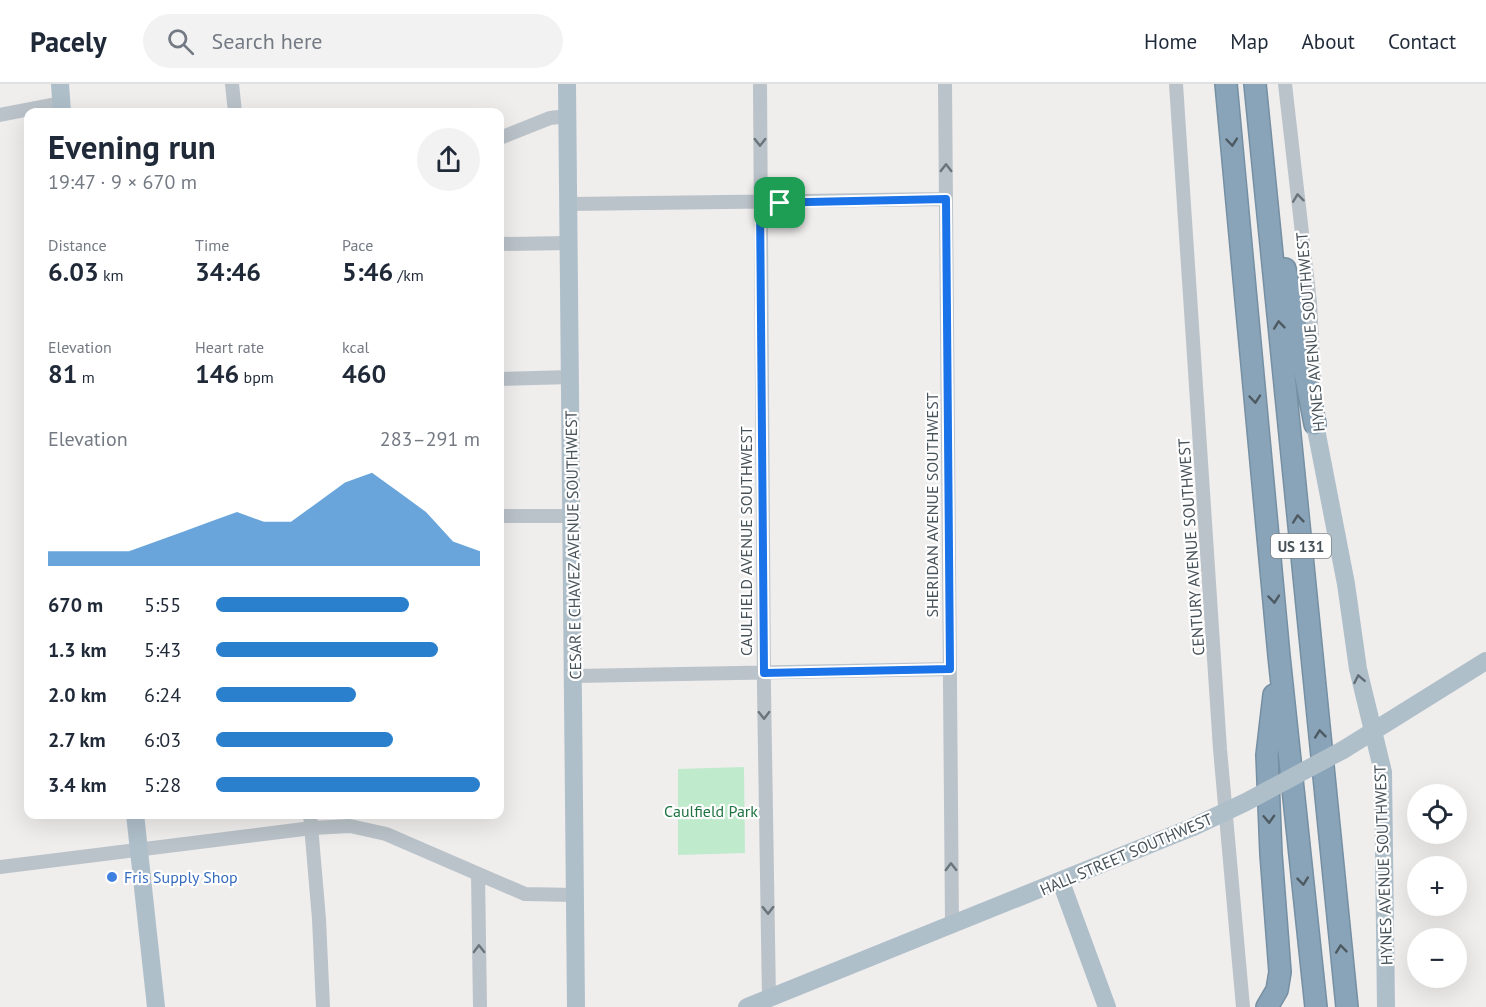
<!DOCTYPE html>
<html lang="en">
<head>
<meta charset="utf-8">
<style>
  body { margin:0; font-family:"PT Sans",sans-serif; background:#f2f2f3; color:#1f2937; height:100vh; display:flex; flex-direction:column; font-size:22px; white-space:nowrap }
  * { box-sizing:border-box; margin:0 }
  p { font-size:20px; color:#747a83 }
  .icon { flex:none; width:33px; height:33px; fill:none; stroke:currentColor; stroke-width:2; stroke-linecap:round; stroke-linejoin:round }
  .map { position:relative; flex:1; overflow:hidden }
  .sheet { position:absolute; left:24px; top:24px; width:480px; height:711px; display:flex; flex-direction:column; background:#fff; border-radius:12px; box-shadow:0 6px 24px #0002 }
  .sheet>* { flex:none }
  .buttons { position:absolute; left:1407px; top:700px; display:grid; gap:12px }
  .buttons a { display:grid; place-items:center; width:60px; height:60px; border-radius:50%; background:#fff; box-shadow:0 6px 24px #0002; font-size:30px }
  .pin { position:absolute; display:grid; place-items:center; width:51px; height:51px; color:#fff; margin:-26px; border-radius:12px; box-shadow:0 3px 9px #0006 }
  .round { display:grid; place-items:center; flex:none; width:63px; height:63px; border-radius:32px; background:#f2f2f3 }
  .head { display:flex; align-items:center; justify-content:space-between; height:102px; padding:0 24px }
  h1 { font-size:33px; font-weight:700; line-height:45px }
  .stats { display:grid; grid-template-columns:repeat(3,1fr); gap:9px; height:102px; padding:6px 24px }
  .stats div { display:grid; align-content:center }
  .stats b { font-size:26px; font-weight:700 }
  .stats small { font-size:16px; font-weight:400 }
  .stats p { font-size:16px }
  .chart { height:168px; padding:12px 24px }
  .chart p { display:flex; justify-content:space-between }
  .chart svg { width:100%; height:108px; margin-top:6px; fill:#2a80cd; opacity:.7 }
  ul { padding:0 24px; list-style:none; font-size:20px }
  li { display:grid; grid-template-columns:96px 72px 1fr; align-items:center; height:45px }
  li i { height:15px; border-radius:8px; background:#2a80cd }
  header { display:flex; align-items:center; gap:36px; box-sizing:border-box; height:84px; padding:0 30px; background:#fff; border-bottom:2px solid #e0e1e3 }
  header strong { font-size:28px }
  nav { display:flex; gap:33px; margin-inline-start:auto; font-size:21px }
  .search { width:420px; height:54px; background:#f2f2f3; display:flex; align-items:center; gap:15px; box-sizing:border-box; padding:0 21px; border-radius:33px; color:#747a83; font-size:22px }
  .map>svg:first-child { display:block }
  .green { fill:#bfeacc }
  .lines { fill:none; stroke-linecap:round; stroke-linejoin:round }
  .highway-casing { stroke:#758fa3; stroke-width:24 }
  .minor { stroke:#bac3c9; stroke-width:14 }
  .major { stroke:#afbfca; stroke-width:18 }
  .highway { stroke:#89a4b8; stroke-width:21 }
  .major-bridge { stroke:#afbfca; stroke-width:18 }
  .oneway { stroke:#6a747b }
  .oneway2 { stroke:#4e5a62 }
  .oneway3 { stroke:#616d75 }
  .route-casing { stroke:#fff; stroke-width:12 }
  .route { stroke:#1a73e8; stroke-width:8 }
  .shop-dot { fill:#3f7fe0; stroke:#fff; stroke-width:2 }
  .labels { text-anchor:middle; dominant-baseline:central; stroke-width:4.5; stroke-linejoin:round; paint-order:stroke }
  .shield { fill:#fff; stroke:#7e868b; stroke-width:1.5 }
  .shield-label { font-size:15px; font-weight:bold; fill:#475259 }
  .street-label { font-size:16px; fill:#475259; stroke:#fff }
  .park-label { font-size:16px; fill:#1f7341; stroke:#fff }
  .shop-label { font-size:16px; fill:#366cbe; stroke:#fff; text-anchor:start }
</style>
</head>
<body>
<header>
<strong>Pacely</strong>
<div class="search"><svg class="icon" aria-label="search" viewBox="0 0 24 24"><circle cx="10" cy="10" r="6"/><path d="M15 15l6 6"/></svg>Search here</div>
<nav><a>Home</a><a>Map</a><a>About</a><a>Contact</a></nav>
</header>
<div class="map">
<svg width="1486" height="923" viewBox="0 0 1486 923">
  <rect width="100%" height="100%" fill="#f0eded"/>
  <path class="green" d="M744,683L745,769L678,771V685Z"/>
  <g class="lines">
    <g class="highway-casing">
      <path id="highway" d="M1226,0L1279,572L1316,923
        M1255,0L1347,923
        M1285,185L1315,340
        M1267,923L1277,906L1280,888L1271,770L1267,671L1274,611"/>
    </g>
    <path class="minor" d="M232,0L235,28
      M760,0L764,606L769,915
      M945,0L952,841
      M1176,0L1220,665L1243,923
      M1285,0L1310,219L1314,293
      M0,31L61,19
      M500,54L550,34L568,32
      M569,120L946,115
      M500,160L569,159
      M500,295L571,293
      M500,432H572
      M575,592L950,585
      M310,730L319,835L323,923
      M0,783L312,744L350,742L386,750L525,810L575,811
      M478,790L480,923"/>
    <path class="major" d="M60,0L62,28
      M567,0L576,923
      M1315,340L1346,500L1358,585L1383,688L1386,923
      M1343,666L1486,577
      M135,730L156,923
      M1061,798L1107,923
      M747,923L1193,743"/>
    <use href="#highway" class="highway"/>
    <path class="major-bridge" d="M1193,743L1246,718L1343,666"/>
  </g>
  <defs><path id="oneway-chevron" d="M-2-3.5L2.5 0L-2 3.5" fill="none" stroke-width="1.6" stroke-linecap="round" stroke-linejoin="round" transform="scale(1.5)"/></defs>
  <g class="oneway">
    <use href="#oneway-chevron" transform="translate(760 58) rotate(90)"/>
    <use href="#oneway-chevron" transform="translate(946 84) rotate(-90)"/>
    <use href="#oneway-chevron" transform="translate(1298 114) rotate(-97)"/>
    <use href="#oneway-chevron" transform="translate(764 631) rotate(89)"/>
    <use href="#oneway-chevron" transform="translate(951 783) rotate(-91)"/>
    <use href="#oneway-chevron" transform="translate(768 826) rotate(89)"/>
    <use href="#oneway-chevron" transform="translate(479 865) rotate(-91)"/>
  </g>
  <g class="oneway2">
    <use href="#oneway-chevron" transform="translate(1232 58) rotate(85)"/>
    <use href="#oneway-chevron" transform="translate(1279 241) rotate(-96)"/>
    <use href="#oneway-chevron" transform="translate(1255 315) rotate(85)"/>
    <use href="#oneway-chevron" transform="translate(1298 435) rotate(-96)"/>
    <use href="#oneway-chevron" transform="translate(1274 515) rotate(85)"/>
    <use href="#oneway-chevron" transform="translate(1320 650) rotate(-96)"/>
    <use href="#oneway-chevron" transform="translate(1269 735) rotate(88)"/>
    <use href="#oneway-chevron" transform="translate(1303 797) rotate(84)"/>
    <use href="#oneway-chevron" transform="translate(1341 865) rotate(-96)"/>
  </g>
  <use class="oneway3" href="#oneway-chevron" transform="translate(1359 595) rotate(-101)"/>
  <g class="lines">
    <g class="route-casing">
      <path id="route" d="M946,115L950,585L764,589L760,119Z"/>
    </g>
    <use href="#route" class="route"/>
  </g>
  <circle class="shop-dot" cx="112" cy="793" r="6"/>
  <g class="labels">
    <rect class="shield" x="1271" y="450" width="60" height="24" rx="4.5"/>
    <g class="shield-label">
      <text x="1301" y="462">US 131</text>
    </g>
    <g class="street-label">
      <text transform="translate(1310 248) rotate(-95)">HYNES AVENUE SOUTHWEST</text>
      <text transform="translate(932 421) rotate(-90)">SHERIDAN AVENUE SOUTHWEST</text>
      <text transform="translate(746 457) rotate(-90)">CAULFIELD AVENUE SOUTHWEST</text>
      <text transform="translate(573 461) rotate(-91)">CESAR E CHAVEZ AVENUE SOUTHWEST</text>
      <text transform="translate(1191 463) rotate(-94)">CENTURY AVENUE SOUTHWEST</text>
      <text transform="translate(1126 770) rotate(-23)">HALL STREET SOUTHWEST</text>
      <text transform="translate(1383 781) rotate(-92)">HYNES AVENUE SOUTHWEST</text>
    </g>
    <g class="park-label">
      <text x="711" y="727">Caulfield Park</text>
    </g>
    <g class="shop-label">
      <text x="124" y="793">Fris Supply Shop</text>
    </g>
  </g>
</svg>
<div class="buttons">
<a><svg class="icon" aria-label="locate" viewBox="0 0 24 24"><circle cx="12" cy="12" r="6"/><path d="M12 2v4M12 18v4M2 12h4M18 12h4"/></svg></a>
<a>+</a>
<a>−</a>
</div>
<div class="pin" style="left:780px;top:119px;background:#1e9e55"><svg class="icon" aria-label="arrive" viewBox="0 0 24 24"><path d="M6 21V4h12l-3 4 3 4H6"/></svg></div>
<section class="sheet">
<div class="head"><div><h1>Evening run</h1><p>19:47 · 9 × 670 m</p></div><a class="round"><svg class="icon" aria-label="share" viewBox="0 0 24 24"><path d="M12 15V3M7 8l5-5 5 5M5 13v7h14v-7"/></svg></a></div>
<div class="stats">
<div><p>Distance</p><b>6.03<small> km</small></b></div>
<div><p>Time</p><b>34:46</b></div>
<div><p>Pace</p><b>5:46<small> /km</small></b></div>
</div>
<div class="stats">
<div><p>Elevation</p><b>81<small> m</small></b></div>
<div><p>Heart rate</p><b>146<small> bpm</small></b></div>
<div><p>kcal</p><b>460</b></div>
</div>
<div class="chart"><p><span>Elevation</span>283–291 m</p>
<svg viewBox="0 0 160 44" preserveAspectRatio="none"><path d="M0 44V38L10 38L20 38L30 38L40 34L50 30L60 26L70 22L80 26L90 26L100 18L110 10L120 6L130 14L140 22L150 34L160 38V44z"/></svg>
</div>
<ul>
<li><b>670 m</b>5:55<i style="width:73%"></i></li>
<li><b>1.3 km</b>5:43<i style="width:84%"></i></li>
<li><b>2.0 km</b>6:24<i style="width:53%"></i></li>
<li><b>2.7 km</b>6:03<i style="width:67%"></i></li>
<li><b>3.4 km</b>5:28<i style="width:100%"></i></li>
</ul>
</section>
</div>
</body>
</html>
